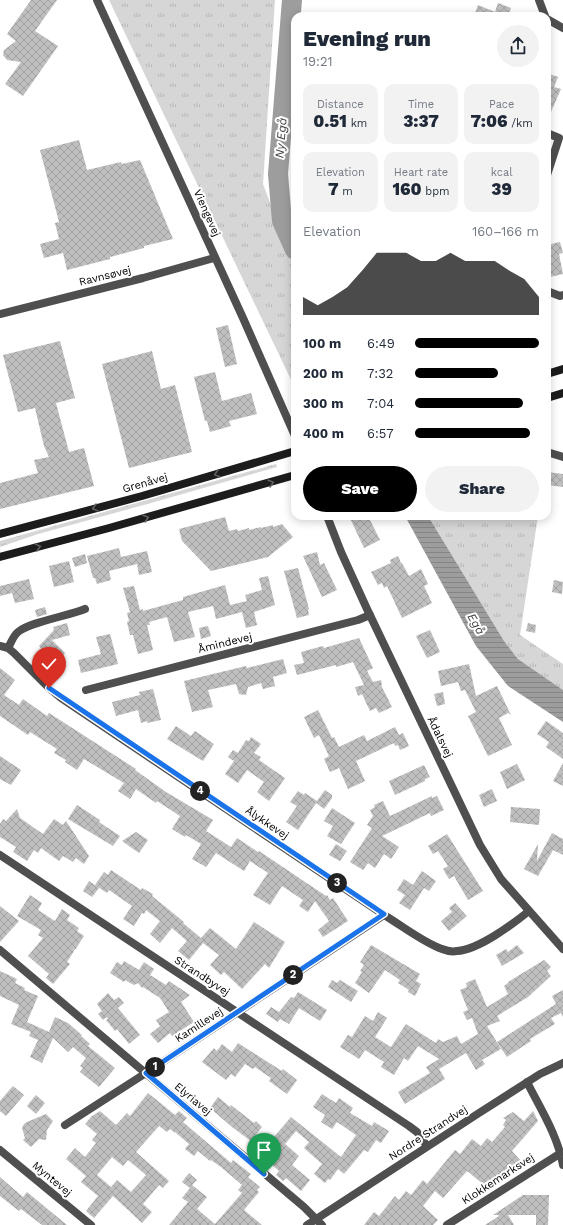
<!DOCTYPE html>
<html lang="en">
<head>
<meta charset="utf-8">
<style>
  body { margin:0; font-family:"Work Sans",sans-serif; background:#f2f2f3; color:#1f2937; height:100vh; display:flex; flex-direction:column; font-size:15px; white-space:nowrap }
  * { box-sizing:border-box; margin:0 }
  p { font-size:13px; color:#747a83 }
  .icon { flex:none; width:22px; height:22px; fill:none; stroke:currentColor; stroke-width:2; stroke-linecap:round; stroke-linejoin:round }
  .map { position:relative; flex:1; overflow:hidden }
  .side { position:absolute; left:291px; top:12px; width:260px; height:508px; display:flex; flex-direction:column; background:#fff; border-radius:12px; box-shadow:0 2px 10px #0003 }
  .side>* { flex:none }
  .pin { position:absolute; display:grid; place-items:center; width:34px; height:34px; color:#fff; margin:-41px -17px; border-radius:50% 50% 50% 0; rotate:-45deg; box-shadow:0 0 4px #0007 }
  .pin .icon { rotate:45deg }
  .km { position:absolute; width:20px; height:20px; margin:-10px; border-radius:50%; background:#222; color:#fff; font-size:11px; line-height:20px; text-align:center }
  .round { display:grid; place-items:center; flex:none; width:42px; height:42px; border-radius:21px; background:#f2f2f3 }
  .summary { display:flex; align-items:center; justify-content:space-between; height:68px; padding:0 12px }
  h1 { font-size:22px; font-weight:800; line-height:30px }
  .metrics { display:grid; grid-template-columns:repeat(3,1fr); gap:6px; height:68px; padding:4px 12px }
  .metrics div { display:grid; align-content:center; border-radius:10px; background:#f2f2f3; text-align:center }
  .metrics b { font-size:17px; font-weight:800 }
  .metrics small { font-size:11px; font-weight:400 }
  .metrics p { font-size:11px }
  .chart { height:112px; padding:8px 12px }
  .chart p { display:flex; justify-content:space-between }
  .chart svg { width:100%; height:72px; margin-top:4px; fill:#000; opacity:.7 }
  .action { display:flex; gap:8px; margin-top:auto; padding:8px 12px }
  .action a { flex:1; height:46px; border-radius:24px; background:#000; color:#fff; font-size:16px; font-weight:800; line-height:46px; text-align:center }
  .action a+a { background:#f2f2f3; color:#1f2937 }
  ul { padding:0 12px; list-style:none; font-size:13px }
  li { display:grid; grid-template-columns:64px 48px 1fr; align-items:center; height:30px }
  li i { height:10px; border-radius:5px; background:#000 }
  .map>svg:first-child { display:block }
  .grass { fill:url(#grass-tufts) }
  .water { fill:url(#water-rules) }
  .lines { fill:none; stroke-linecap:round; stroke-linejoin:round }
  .river { stroke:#9d9d9d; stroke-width:20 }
  .building { fill:url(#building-cross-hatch); fill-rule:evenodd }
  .minor { stroke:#4f4f4f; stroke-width:8 }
  .tertiary { stroke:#4f4f4f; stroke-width:8 }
  .secondary { stroke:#1c1c1c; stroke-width:8 }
  .oneway { stroke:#606060 }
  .route-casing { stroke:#fff; stroke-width:8 }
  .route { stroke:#1a73e8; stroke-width:5 }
  .labels { text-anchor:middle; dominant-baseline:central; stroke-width:4; stroke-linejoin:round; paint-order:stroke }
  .street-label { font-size:11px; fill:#000; stroke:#fff }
  .water-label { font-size:12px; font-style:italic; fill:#3e3e3e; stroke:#fff }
</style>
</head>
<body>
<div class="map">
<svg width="563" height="1225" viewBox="0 0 563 1225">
  <defs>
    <pattern id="grass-tufts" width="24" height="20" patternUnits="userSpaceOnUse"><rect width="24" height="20" fill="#d6d6d6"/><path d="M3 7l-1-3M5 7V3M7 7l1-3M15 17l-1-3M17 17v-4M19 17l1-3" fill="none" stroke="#b6b6b6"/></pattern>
    <pattern id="water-rules" width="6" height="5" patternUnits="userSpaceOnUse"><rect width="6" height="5" fill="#9d9d9d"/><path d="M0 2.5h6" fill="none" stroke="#858585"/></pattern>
    <pattern id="building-cross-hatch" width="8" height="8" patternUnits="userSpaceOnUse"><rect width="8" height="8" fill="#bfbfbf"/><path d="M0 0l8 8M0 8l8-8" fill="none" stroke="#a2a2a2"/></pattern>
  </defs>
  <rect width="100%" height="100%" fill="#fff"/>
  <path class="grass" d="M109,0H275L263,184L295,269V388Z
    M276,464L277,467L151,503L38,534L0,547V541Z
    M428,516H538L520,635L563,664V690L518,659L504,641Z"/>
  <path class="water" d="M405,516H428L504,641L518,659L563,690V722L508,686L476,646Z"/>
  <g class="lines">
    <path class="river" d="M292,0L278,174L282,221L295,250"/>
  </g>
  <path class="building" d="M31,0H57L35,31L58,46L23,96L5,84L21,62L7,60L3,55L4,50L16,41L7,34Z
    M498,3L511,8L508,16H474L478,5L495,12Z
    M547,73L558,77L554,87L561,89L547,121Z
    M79,140L87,170L121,162L122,164L140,160L173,239L144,246V248L110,257V259L67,270L63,253L44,258L40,244L59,239L55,223L59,222L40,150Z
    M560,242L563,253L559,254L563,274L550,277L547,265V245Z
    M228,325L237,364L225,367L216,328Z
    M60,341L75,398L56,403L69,452L84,448L94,486L0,509V483L38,473L34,460L49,457L44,446L35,408L18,412L3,355Z
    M152,351L161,389L175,385L192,452L129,468L102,364Z
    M215,372L222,401L251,393L257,414L229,421L231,426L210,432L207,421H205L194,377Z
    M547,472L563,474V487L547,485Z
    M349,516H368L380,540L364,548Z
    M225,517L229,531L237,529L238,531L249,528V530L261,527V528L273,525V527L282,524L293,537L268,557L211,571L182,541L179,529Z
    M119,548L121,557L147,551L152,572L139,575L137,564L109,571L111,580L97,584L95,578H93L87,556Z
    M317,552L320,565L324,563L337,590L322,597L303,556Z
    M85,554L87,563L75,567L72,558Z
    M398,556L401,563H402L409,576L421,569L428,584L424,586L432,603L402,618L387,586L384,588L382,583L378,585L371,572L391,563L390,560Z
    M69,561L74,582L54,587L49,566Z
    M298,568L309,609L308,610L309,615L297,618L284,571Z
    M268,576L275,605L254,612L257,625L246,628L242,612L216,619L213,606L188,612L195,637L174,642L167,617L149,622L150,625H147L153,650L138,654L133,635H130L127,622L129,621L127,613L130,612L123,588L134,586L140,610L143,609V611L172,603L183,600V597L225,585L230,605L247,601L245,595L262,590L259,578Z
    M29,579L34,599L15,603L12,593L0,596V586Z
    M554,580L563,582L562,594L552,592Z
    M45,607L47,614L37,617L35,610Z
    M67,623L70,635L52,640L65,653L54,665L44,655L46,654L39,646L54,630L53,627Z
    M528,623L536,625L535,633L526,631Z
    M208,626L211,636L201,639L199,628Z
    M430,630L440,652L427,658L416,636Z
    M110,634L118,664L81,673L78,660L101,654L96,637Z
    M359,638L373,668L367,671L373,682L381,680L382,685H381L392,707L379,713L376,708L370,711L362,694L358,696L355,687L364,685L353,662L336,667V665L297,675L294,665L304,663L301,652L323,646L324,648Z
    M283,659L287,673L273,677L275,686L263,689L261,683L248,687L246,695L239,694L236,684L208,690L213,707L192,712L184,681L246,666L247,668Z
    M469,664L476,696L497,686L511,715L507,712L508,713L499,718L512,745L488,756L468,716L476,712L465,690L461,691L458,682L441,686L438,671Z
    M0,668L15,680L4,695L19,705L23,699L47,716L49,713L136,769L135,770L166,792L213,820L206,831L231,847L237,838L258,852L259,851L326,896L327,895L330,900L333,898L348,921L323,937L318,930L329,921L315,901L308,912L299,906L303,900L282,886L270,905L253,895L268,873L250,861L244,871L216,853L206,867L192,859L201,844L186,835L185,837L172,829L180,816L157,801L156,803L136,789L130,799L118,791L124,783L84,759L77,770L65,762L66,760L54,753L57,749L30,732L28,735L0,716Z
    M153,689L161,720L147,723V721L141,723L138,710L116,716L112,702L140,695L139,692Z
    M443,692L445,704L437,706L434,694Z
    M318,710L332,738L334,737L339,747L364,735L367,741L395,727L399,735L403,733L409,746L400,750L398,745L395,746L394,743L356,761L365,781L348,789L339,768L330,772L324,759L329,756L319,735L314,738L304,717Z
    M546,721L563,733V759L546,747L549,742L537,734Z
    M176,726L191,736L195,731L214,744L203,761L167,739Z
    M251,737L261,744L254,753L261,757L259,760L285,778L269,801L257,792L264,782L247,770L238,783L225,774L234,761L228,757L233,750L238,753L246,740L249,741Z
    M0,756L21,770L11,785L0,779Z
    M563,763V786L553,781Z
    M517,764L525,780L507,789L500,772Z
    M424,765L430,777L425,779V781L395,795L389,781Z
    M492,789L497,801L484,807L479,795Z
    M325,790L332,795V798L324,809L316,803L298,830L286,822L297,806L290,802L298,791L304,795L305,793L317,801Z
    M432,796V798L437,796L444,810L431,816L430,813L382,836L399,847L391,859L384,854L375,868L368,863L363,870L350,862L372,828L367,825L373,816L370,810L375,807L374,805L383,801L390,816Z
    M77,805L100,820L99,822L120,836L113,846L68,819Z
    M511,807L540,809L539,825L510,822Z
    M332,808L355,823L341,844L327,836L333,826L324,821Z
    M17,809L20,818L43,834L54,819L63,825L66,821L89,856L84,864L76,858L73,862L63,856L59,861L41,848L38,853L34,850L27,861L13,852L16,847L0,837V824L3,819L6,821Z
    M136,832L148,840L139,853L122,841Z
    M552,833L563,839V855L553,850L538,876L524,869L538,844L537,861Z
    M447,834L483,891L468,900L454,876L449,879L443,869L448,866L438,851L433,854L428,846Z
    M336,844L347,851L340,861L329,855Z
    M111,870L141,890L142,888L153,894L152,896L184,922L183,923L201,938L210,928L236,949L254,922L285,942L269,968L265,964L242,989L224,972L221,975L210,965L219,955L203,943L189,960L178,951L187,941L172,928L160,943L150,934L160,921L146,910L144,914L142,913L134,926L123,919L132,906L109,890L107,893L95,885L104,872L108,875Z
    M422,871L436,881L429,891L424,888L410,910L399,903L405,895L397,890L404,879L413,885Z
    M89,881L99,888L92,897L83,891Z
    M30,895L42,903L38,910L55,921L62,909L70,915L67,920L79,928L77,931L84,936L75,950L73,949L74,951L67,962L70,964L53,984L46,978L49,974L28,956L43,938L38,935L41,930L17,916Z
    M455,903L467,916L449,931L441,921L452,912L449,908Z
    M0,906L19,921L0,942Z
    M371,945L420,974L416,981L421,984L415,996L408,992L409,990L398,983L400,980L385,970L369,993L355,983L362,972L360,971L364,965L360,962Z
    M517,945L524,953L502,966L496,955L506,949L508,952Z
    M544,960L551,967L547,971L551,976L528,997L497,1016L500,1021L487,1026L501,1049L482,1060L485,1064L476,1070L466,1053L439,1069L445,1079L405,1104L398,1092L430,1073L426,1067L439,1059L418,1046L408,1061L404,1058L394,1075L381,1067L384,1062L365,1050L359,1059L340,1047L348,1035L352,1037L365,1016L373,1021L378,1012L387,1018L375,1037L391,1047L406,1024L436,1043L438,1039L443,1042L457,1036L461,1044L478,1034L472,1018L467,1020L463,1012L468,1010L460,990L467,987L466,983L475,979L487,1007L508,994L504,986L508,983V982Z
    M124,961L139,970L144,962L154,969L150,975L166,985L169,981L190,995L181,1002L194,1022L172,1036L170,1033L158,1043L150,1034L160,1026L156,1020L169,1012L160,998L143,987L142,988L138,983L134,985L125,980L124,982L110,973L117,962L122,965Z
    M0,971L17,979L15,983L25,988L24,990L38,996L27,1022L49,1032L55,1017L68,1023L82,1035L81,1036L90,1044L88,1046L115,1068L99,1087L80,1072L83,1068L80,1066L86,1058L73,1047L68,1052L53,1038L42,1063L30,1057L38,1040L29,1036L31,1032L11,1024L19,1005L0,996Z
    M332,980L337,983L340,980L358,991L351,1002L328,987Z
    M563,990V1017L561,1013L551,1018L555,1024L530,1039L531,1041L507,1057L497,1042L556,1004L552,996Z
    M298,992L327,1010L320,1021L299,1008L289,1024L280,1019L278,1022L266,1014L271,1007L279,1012L291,997L294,998Z
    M108,993L114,1000L119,997L124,1003L118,1008L140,1035L129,1044L117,1029L115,1031L106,1020L108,1019L107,1017L103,1020L98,1014L102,1011L97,1004Z
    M238,1043L282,1071L283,1069L297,1080L287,1094L269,1081L271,1078L255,1067L253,1069L245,1064L235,1077L231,1074L226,1080L202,1062L214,1048L217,1051L222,1044L232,1052Z
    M13,1086L24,1095L6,1116L0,1111V1101Z
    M148,1093L175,1115L179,1111L187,1118L183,1122L231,1163L233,1160L251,1174L248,1177L260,1187L257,1190L259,1192L244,1210L262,1225H169L188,1202L182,1198L190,1188L182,1182L189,1173L197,1180L192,1185L207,1197L197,1209L215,1224L242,1193L238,1190L242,1185L221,1167L211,1160L210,1161L198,1151L194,1156L185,1149L189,1144L175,1132V1133L170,1129L167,1132L159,1126L136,1152L169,1181L163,1188L159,1185L143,1204L152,1212L142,1223L113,1196L94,1218L86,1211L98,1196L81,1182L86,1176L66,1159L75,1148L85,1157L96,1143L92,1140L97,1134L85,1124L92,1116L100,1111L116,1125L127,1113L130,1116ZM112,1157L123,1166L128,1160L146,1175L131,1192L117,1180L111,1187L97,1175Z
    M322,1094L336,1103L339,1098L353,1108L350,1113L372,1126L374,1122L389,1131L381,1143L376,1140L368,1152L364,1150L344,1174L338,1169L330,1180L328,1179L325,1183L314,1174L322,1164L304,1148L309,1142L296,1131L285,1144L299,1156L292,1165L310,1180L301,1191L286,1178L283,1181L276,1175L279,1171L261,1155V1152L291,1117L341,1157L356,1135L337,1122L332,1129L321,1122L325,1115L313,1107Z
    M36,1095L45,1103L36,1114L27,1106Z
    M218,1097L230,1107L231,1105L254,1123L256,1121L262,1127L251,1141L232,1127L210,1108Z
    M533,1111L538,1121L512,1151L521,1161L506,1176L488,1188L467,1171L443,1198L435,1191L423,1206L438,1220L433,1225H364L374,1212L379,1216L395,1196L399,1200L406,1191L411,1195L423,1180L427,1184L455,1150L460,1154L472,1139L481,1146L487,1138L492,1142L505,1127L503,1125L506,1120L503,1118L513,1112L524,1121Z
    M46,1114L53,1121L47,1130L46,1140L39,1139L31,1147L23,1140L25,1138L22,1128L24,1124L27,1122Z
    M0,1177L23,1197L27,1192L67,1225H42L21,1209L19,1211L0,1196Z
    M523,1195H549L548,1225H536V1215H508L514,1225H485L499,1216L498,1215H493Z"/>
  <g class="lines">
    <path class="minor" d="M539,0L545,16
      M547,19L563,28
      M547,133L559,138L547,175
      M547,291L560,296L563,295
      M547,452L563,457
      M0,646L8,648L14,653L49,688L61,698L384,915C401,925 424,943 442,949C447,951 452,952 457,951C478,950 513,924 529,911
      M8,648C11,643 13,636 18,632C30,622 68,616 85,609
      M86,690L358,620L370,615
      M0,855L409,1126L417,1132L427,1146
      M0,950L304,1207L322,1225
      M527,1082C541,1110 557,1134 563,1165
      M65,1125L146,1073L384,915
      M0,1150L91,1225
      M447,1225L561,1153"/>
    <path class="tertiary" d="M97,0L243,318L295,436
      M0,314L143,278L214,258
      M327,516L341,552L367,609L480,845L501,879L563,949
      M307,1225L479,1113L540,1074L563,1063"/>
    <path class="secondary" d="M547,374L563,369
      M547,398L563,393
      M0,534L142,496L295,451
      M0,557L109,528L295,475"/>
  </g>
  <defs><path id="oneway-chevron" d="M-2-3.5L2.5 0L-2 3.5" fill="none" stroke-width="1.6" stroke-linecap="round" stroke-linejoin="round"/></defs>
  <g class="oneway">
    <use href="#oneway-chevron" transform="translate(217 474) rotate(164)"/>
    <use href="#oneway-chevron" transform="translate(271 483) rotate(-16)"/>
    <use href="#oneway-chevron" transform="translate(95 508) rotate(165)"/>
    <use href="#oneway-chevron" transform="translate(146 518) rotate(-16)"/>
    <use href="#oneway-chevron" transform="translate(38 547) rotate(-15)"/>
  </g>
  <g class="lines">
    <g class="route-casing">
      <path id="route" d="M49,688L384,914L146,1073L264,1174"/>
    </g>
    <use href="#route" class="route"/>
  </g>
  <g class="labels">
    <g class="street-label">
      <text transform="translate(207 213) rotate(66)">Viengevej</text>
      <text transform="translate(105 276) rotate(-14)">Ravnsøvej</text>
      <text transform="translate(145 483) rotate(-16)">Grenåvej</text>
      <text transform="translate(225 643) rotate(-14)">Åmindevej</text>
      <text transform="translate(440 737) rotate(64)">Ådalsvej</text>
      <text transform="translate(267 823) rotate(34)">Ålykkevej</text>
      <text transform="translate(202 976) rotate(33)">Strandbyvej</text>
      <text transform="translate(199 1025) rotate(-33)">Kamillevej</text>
      <text transform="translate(193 1099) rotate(40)">Elyriavej</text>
      <text transform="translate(428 1133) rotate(-33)">Nordre Strandvej</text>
      <text transform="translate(52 1179) rotate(40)">Myntevej</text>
      <text transform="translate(498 1179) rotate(-33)">Klokkemarksvej</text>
    </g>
    <g class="water-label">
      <text transform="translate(281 138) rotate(-85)">Ny Egå</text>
      <text transform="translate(476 624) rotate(60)">Egå</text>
    </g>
  </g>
</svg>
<div class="pin" style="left:264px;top:1174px;background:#1e9e55"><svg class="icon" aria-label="arrive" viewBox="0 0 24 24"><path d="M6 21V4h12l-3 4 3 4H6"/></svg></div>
<div class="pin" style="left:49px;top:688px;background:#d93025"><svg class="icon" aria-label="check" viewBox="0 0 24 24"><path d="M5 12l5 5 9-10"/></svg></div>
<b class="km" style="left:155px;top:1067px">1</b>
<b class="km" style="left:293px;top:975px">2</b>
<b class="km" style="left:337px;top:883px">3</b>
<b class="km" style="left:200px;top:791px">4</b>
<section class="side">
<div class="summary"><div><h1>Evening run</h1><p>19:21</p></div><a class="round"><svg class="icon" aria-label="share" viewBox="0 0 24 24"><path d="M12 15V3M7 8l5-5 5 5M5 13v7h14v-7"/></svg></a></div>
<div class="metrics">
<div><p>Distance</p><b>0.51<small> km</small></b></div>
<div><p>Time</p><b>3:37</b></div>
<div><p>Pace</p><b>7:06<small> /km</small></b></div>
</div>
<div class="metrics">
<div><p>Elevation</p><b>7<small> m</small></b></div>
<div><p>Heart rate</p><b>160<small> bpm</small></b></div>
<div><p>kcal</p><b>39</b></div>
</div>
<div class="chart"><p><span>Elevation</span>160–166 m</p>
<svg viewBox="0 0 160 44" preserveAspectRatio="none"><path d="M0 44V33L10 38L20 33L30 27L40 17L50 6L60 6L70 6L80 11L90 11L100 6L110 11L120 11L130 11L140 17L150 22L160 33V44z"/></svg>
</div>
<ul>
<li><b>100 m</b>6:49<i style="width:100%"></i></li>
<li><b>200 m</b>7:32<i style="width:67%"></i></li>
<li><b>300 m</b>7:04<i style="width:87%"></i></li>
<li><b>400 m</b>6:57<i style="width:93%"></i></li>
</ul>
<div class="action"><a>Save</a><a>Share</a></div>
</section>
</div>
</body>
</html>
